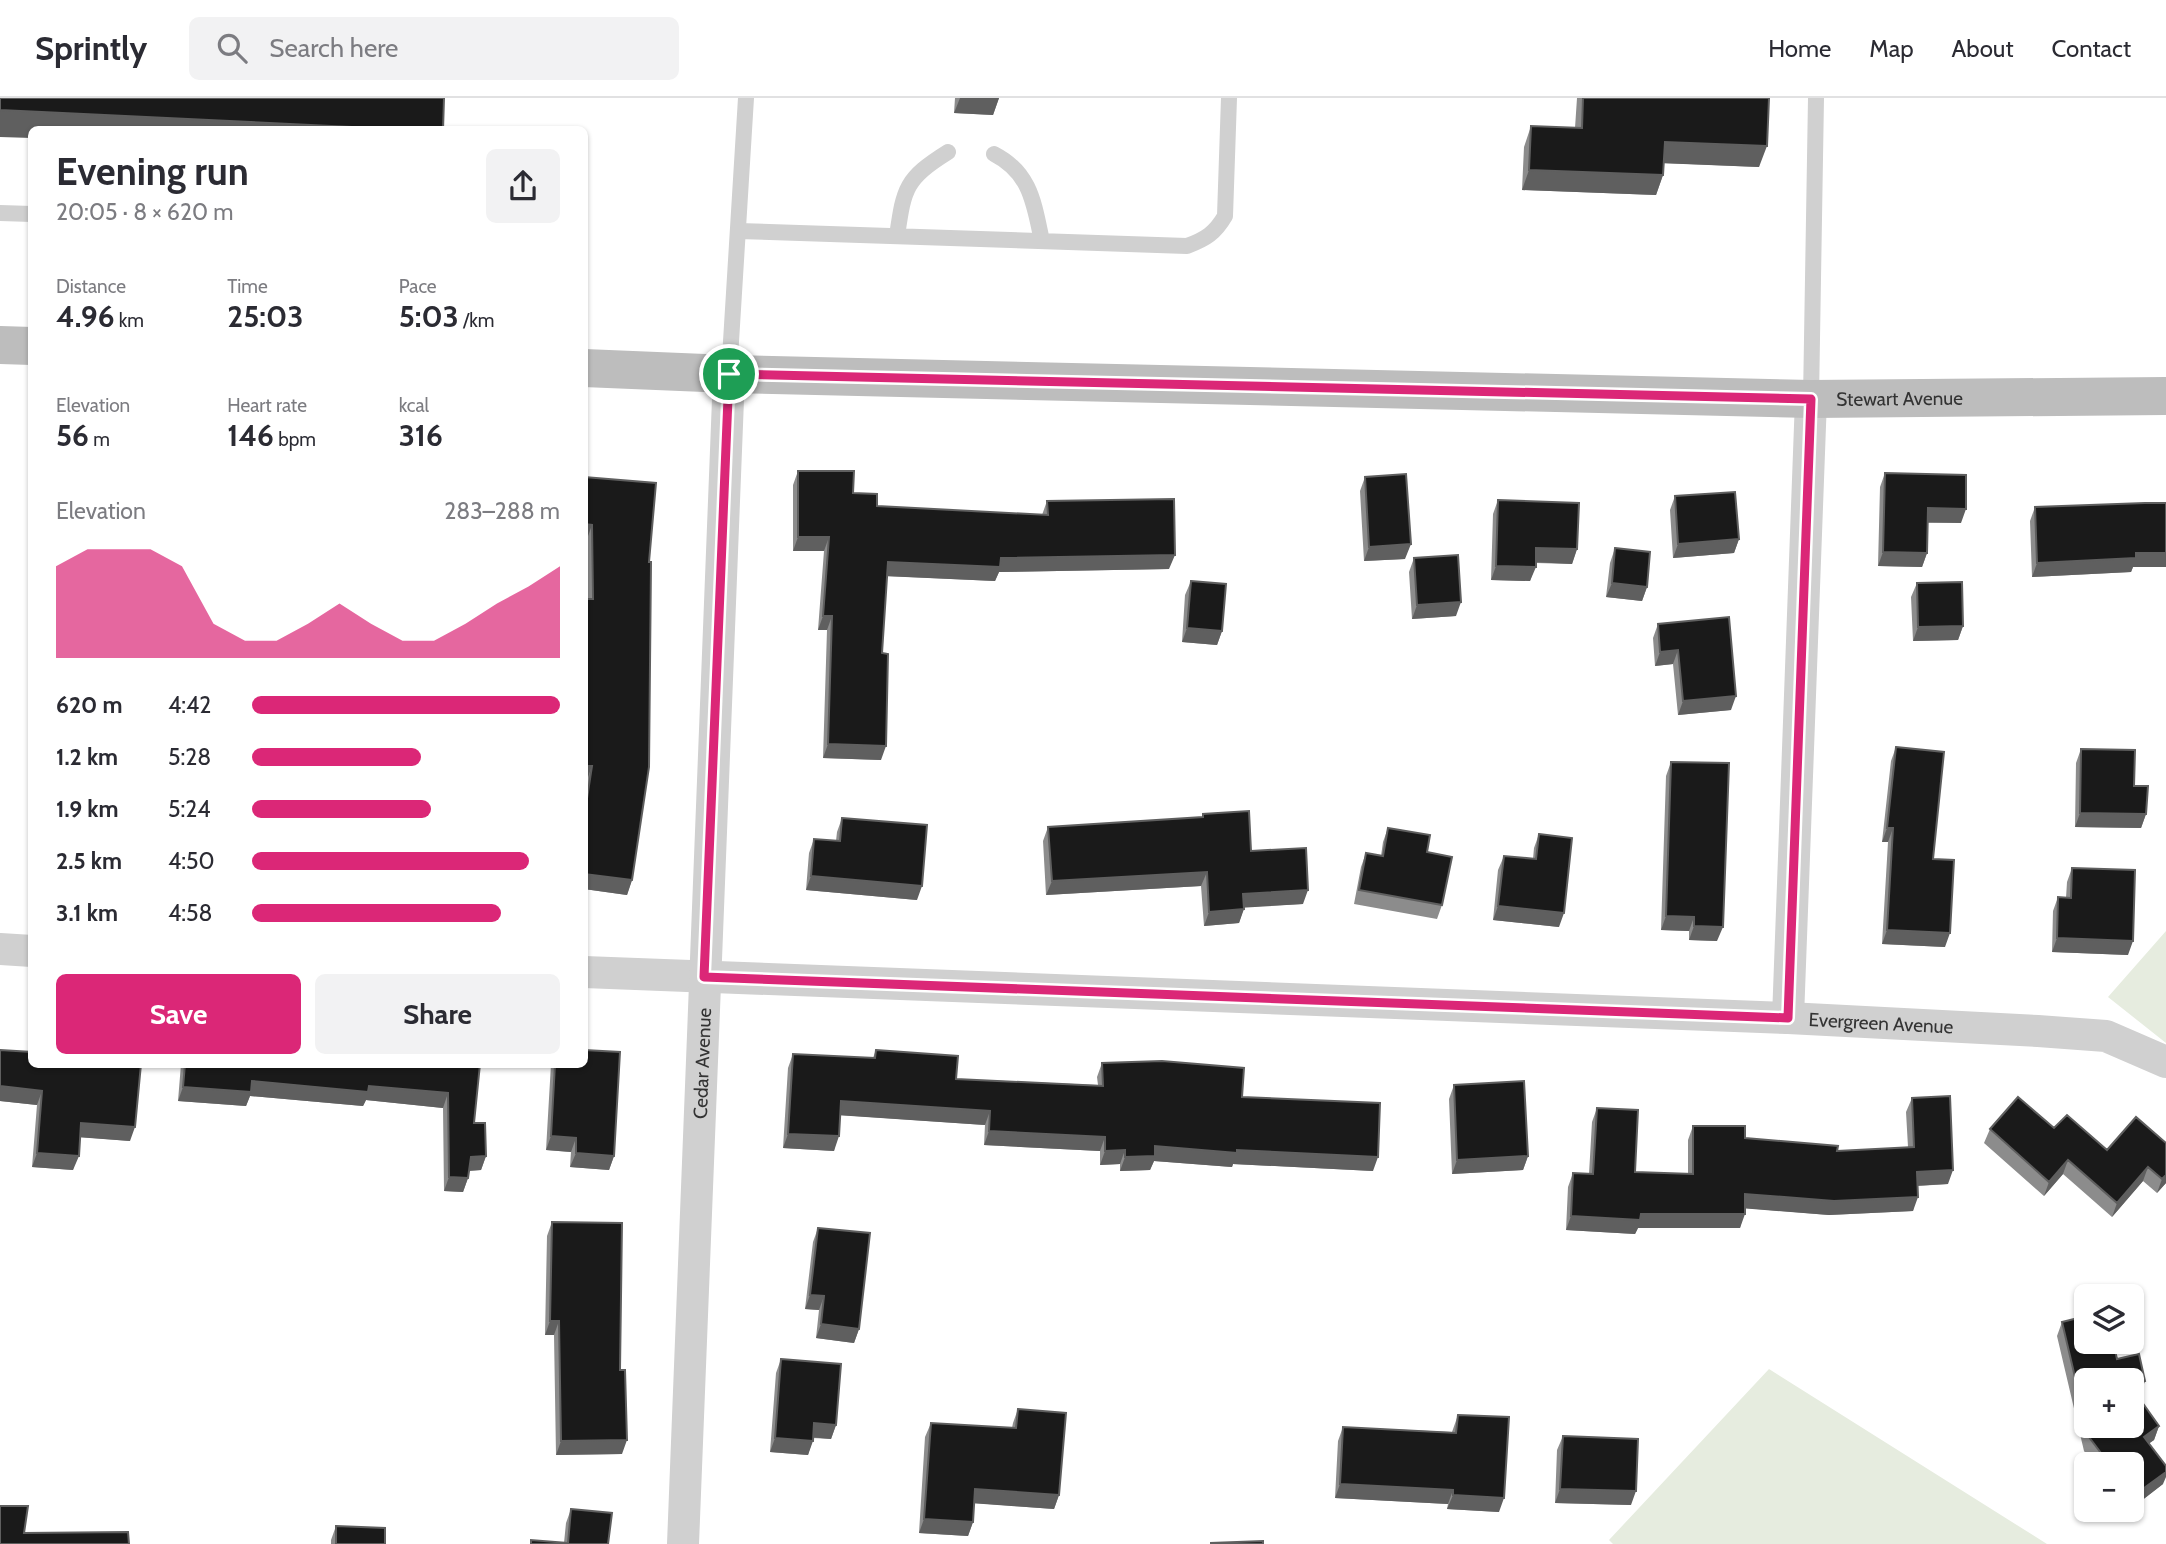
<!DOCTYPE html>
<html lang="en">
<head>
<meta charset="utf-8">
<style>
  body { margin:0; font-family:Cabin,sans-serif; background:#f2f2f3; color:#2b2b33; height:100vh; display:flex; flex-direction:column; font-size:26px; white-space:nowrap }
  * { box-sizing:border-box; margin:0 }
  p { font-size:23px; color:#7c7c81 }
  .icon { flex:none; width:38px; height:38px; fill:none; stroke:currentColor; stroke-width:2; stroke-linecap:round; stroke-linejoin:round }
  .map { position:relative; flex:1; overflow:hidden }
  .details { position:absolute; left:28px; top:28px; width:560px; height:942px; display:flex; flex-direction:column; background:#fff; border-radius:10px; box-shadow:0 2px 5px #0004 }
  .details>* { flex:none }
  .tools { position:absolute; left:2074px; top:1186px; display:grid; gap:14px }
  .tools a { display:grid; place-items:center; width:70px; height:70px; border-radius:10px; background:#fff; box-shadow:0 2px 5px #0004; font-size:35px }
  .pin { position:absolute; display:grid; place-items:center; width:60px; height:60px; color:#fff; margin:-30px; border:4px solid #fff; border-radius:50%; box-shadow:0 2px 7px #0007 }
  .round { display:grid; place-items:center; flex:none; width:74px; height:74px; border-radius:10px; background:#f2f2f3 }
  .summary { display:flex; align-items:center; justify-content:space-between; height:119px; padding:0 28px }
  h1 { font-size:38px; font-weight:800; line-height:52px }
  .stats { display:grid; grid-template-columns:repeat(3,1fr); gap:10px; height:119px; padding:7px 28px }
  .stats div { display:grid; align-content:center }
  .stats b { font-size:30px; font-weight:800 }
  .stats small { font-size:19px; font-weight:400 }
  .stats p { font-size:19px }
  .chart { height:196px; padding:14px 28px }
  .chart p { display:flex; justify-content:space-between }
  .chart svg { width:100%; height:126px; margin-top:7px; fill:#db2777; opacity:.7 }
  .primary-button { display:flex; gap:14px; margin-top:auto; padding:14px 28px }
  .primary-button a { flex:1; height:80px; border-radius:10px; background:#db2777; color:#fff; font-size:28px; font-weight:800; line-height:80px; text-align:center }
  .primary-button a+a { background:#f2f2f3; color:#2b2b33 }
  ul { padding:0 28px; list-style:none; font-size:23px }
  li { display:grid; grid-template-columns:112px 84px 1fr; align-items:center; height:52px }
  li i { height:18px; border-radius:9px; background:#db2777 }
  header { display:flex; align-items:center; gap:42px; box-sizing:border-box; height:98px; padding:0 35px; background:#fff; border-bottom:2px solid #e1e1e2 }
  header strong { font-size:33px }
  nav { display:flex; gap:38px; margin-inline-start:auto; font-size:24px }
  .search { width:490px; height:63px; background:#f2f2f3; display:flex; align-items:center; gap:18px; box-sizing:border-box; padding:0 24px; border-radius:10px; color:#7c7c81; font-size:26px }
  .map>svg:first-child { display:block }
  .green { fill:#e6ecdf }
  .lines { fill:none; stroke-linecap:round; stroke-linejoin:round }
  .lane { stroke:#d0d0d0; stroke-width:16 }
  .street { stroke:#d0d0d0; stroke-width:32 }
  .secondary { stroke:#bdbdbd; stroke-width:38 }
  .wall { fill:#8c8c8c }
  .shaded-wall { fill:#5f5f5f }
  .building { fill:#1a1a1a; stroke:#5f5f5f; stroke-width:2 }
  .route-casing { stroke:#fff; stroke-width:14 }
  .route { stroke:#db2777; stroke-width:9 }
  .labels { text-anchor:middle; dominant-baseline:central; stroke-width:7; stroke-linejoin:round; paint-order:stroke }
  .street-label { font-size:19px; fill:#333; stroke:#fff }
</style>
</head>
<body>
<header>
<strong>Sprintly</strong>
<div class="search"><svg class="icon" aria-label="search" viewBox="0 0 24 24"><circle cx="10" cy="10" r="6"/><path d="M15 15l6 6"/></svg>Search here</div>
<nav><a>Home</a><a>Map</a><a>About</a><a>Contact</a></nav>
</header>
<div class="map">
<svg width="2166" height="1446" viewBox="0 0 2166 1446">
  <rect width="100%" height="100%" fill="#fff"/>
  <path class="green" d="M2166,833V945L2108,899Z
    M1769,1271L2047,1446H1613L1609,1442Z"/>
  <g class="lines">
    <path class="lane" d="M994,56C1031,75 1034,106 1042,143
      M0,115L32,116
      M738,133L1187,148C1206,141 1215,135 1225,118L1229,0
      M897,138C904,90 905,81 948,54
      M729,276L746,0
      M1811,301L1816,0"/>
    <g class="street">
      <path d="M0,851L32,853"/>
      <path id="s1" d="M584,874L1788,920L2038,933L2106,938L2166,964"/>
      <path d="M1788,920L1811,301"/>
      <path id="s2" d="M683,1446L729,276"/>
    </g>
    <g class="secondary">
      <path d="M0,247L32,248"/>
      <path id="s3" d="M584,270L729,276L1811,301L2166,298"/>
    </g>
  </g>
  <path class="wall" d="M955,0H999L993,17L954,15Z
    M1577,0H1769L1759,69L1664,65L1663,77L1656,97L1522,92L1524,49L1531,28L1575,30Z
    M798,373L853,395L877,408L1042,417L1047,403L1169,471L999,474L995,483L887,478L882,555L881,662L823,660L827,532H818L824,453H793V387Z
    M1885,375L1961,425H1928L1927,455L1922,469L1878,468L1880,389Z
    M584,379L649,464L632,782L627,797L584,791V698L587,682H584V501H588L587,441Z
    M1365,379L1405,461L1364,463L1360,393Z
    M1675,398L1739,441L1734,455L1673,460L1670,412Z
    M1498,402L1577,451L1572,466L1536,465L1530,483L1491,482L1493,416Z
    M2035,409L2133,469L2131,474L2032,479L2030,423Z
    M1615,450L1647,489L1642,503L1606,499L1610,465Z
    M1414,460L1456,518L1412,521L1409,474Z
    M1191,483L1222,533L1217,547L1182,544L1185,497Z
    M1917,485L1963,528L1958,542L1913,543L1911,499Z
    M1658,526L1731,612L1678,617L1673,566L1655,568L1653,540Z
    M1896,649L1933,761L1945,849L1882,846L1888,744H1882L1891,663Z
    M2081,651L2134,688L2146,716L2141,730L2075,729L2076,665Z
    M1671,664L1717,843L1689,842V833L1661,832L1666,678Z
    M1203,716L1251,753L1303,806L1244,809L1239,825L1204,828L1201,788L1046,797L1043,743L1048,729L1202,719Z
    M842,720L917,802L806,792L809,755L814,741L836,743L837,734Z
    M1388,730L1427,754L1442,807L1437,821L1354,806L1361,769L1366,755L1381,758L1383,744Z
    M1539,736L1559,829L1493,822L1498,772L1504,758L1533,761L1534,750Z
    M2072,770L2128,857L2052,854L2053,813L2058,799L2066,800L2067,784Z
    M0,952L130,1043L80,1039L73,1072L32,1069L37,1007L0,1003Z
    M876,952L956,981L1098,987L1097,979L1102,965L1242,999L1373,1073L1233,1066L1232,1069L1154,1063L1150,1072L1120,1073V1066L1100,1067V1053L984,1047L985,1027L840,1017L834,1053L783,1050L788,970L793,956L873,960Z
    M181,966H480L474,1025L486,1058L481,1072L469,1073L468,1080L463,1094L444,1093L443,1010L366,1002L363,1008L250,998L246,1008L178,1003Z
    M551,966H584L614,1058L609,1072L570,1069L571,1054L546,1052Z
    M1454,987L1528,1058L1523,1072L1452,1076L1449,1001Z
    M1912,1000L1948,1086L1918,1088L1913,1113L1829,1117L1745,1110L1740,1130H1638L1635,1136L1566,1132L1568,1089L1573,1075L1589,1076L1592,1024L1597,1010L1635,1074L1688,1076V1042L1693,1028L1745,1040L1837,1053L1908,1049L1906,1014Z
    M2136,1019L2166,1085L2157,1095L2143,1083L2112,1119L2063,1076L2044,1098L1984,1045L1990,1031L2054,1030L2107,1052Z
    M552,1124L620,1272L622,1356L556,1357L554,1237H545L547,1138Z
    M818,1130L859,1231L854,1245L816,1240L819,1212L805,1211L813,1144Z
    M2062,1224L2117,1261L2140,1297L2137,1298L2159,1328L2154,1342L2149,1345L2163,1386L2132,1410V1367H2094L2084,1353L2057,1238Z
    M781,1261L836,1327L831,1341L813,1340L808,1357L770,1354L776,1275Z
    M1018,1311L1059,1397L1054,1411L974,1405L973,1424L968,1438L919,1435L925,1339L931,1325L1012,1330L1013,1325Z
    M1458,1317L1499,1414L1447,1411L1448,1406L1335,1400L1338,1343L1343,1329L1452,1334Z
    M1563,1338L1631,1407L1555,1405L1557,1352Z
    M571,1411L608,1446H530L531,1442L564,1445L566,1425Z
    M336,1428L385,1446H331V1442Z"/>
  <path class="shaded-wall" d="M960,0H999L993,17L954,15Z
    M0,12L414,32H32V40L0,39Z
    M1665,44L1767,48L1759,69L1658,65Z
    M1529,72L1663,77L1656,97L1522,92Z
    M1928,410L1966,411L1961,425L1923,424Z
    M584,426L592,427L587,441H584Z
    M798,439H829L824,453H793Z
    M1739,441L1734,455L1673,460L1678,446Z
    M1411,446L1405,461L1364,463L1369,449Z
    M1536,450L1577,451L1572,466L1531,464Z
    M1883,454L1927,455L1922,469L1878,468Z
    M2136,455H2166V469H2133L2131,474L2032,479L2037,465Z
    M1175,457L1169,471L999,474L995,483L883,478L888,464L1001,460Z
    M1496,468L1536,469L1530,483L1491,482Z
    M1612,485L1647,489L1642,503L1606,499Z
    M1461,504L1456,518L1412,521L1417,507Z
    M823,518H832L827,532H818Z
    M1963,528L1958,542L1913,543L1918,529Z
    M1187,530L1222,533L1217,547L1182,544Z
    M1678,552L1673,566L1655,568L1660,554Z
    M1736,598L1731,612L1678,617L1683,603Z
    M828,646L886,648L881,662L823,660Z
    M584,668H592L587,682H584Z
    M2080,715L2146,716L2141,730L2075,729Z
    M1887,730H1893L1888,744H1882Z
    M1207,774L1201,788L1046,797L1052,783Z
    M584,776L632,782L627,797L584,791Z
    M811,778L922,788L917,802L806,792Z
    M1308,792L1303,806L1238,810L1243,796Z
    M1498,808L1564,815L1559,829L1493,822Z
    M1244,811L1239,825L1204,828L1209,814Z
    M1666,818L1694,819L1689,833L1661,832Z
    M1694,828L1723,829L1717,843L1689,842Z
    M1887,832L1950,835L1945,849L1882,846Z
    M2057,840L2133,843L2128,857L2052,854Z
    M252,983L369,988L448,995L443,1010L366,1002L363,1008L250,998L246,1008L178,1003L183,989Z
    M0,988L42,993L37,1007L0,1003Z
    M841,1003L990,1013L985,1027L836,1017Z
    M81,1025L135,1029L130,1043L76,1039Z
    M989,1033L1105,1039L1100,1053L984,1047Z
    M788,1036L839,1038L834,1053L783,1050Z
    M551,1038L576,1040L571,1054L546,1052Z
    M1155,1048L1378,1059L1373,1073L1233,1066L1232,1069L1154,1063L1150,1072L1120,1073L1125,1059Z
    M1125,1052L1120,1066L1100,1067L1105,1053Z
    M37,1055L79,1058L73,1072L32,1069Z
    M576,1055L614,1058L609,1072L570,1069Z
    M486,1058L481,1072L465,1073L471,1059Z
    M1528,1058L1523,1072L1452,1076L1457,1062Z
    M2068,1062L2063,1076L2044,1098L2049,1084Z
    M2148,1069L2143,1083L2112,1119L2117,1105Z
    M1953,1072L1948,1086L1912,1088L1917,1074Z
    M2166,1077V1085L2157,1095L2162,1081Z
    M449,1079L468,1080L463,1094L444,1093Z
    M1745,1096L1918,1099L1913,1113L1829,1117L1740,1110Z
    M1641,1116H1745L1740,1130H1638L1635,1136L1566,1132L1571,1118Z
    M810,1197L824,1198L819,1212L805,1211Z
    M550,1223H559L554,1237H545Z
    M821,1226L859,1231L854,1245L816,1240Z
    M2145,1283L2140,1297L2132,1299V1286Z
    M814,1325L836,1327L831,1341L809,1339Z
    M2159,1328L2154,1342L2139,1353L2144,1339Z
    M775,1340L813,1343L808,1357L770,1354Z
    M627,1342L622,1356L556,1357L561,1343Z
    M2166,1374V1379L2163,1386L2132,1410V1402L2133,1398Z
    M1340,1386L1453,1392L1448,1406L1335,1400Z
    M975,1391L1059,1397L1054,1411L970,1405Z
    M1560,1391L1636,1393L1631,1407L1555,1405Z
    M1453,1397L1504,1400L1499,1414L1447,1411Z
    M924,1421L973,1424L968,1438L919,1435Z"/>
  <path class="building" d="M0,0H444L443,32H414L0,12Z
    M1583,0H1769L1767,48L1665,44L1663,77L1529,72L1531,28L1582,30Z
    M798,373H854L853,395L877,396V408L1048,417L1047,403L1174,401L1175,457L1001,460L1000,469L888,464L882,555L888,556L886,648L828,646L832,518H823L829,439H798Z
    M1885,375L1966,377V411L1928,410L1927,455L1883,454Z
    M1406,376L1411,446L1369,449L1365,379Z
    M584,379L656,385L649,464H651L649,669L632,782L584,776V720L592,668H584V501H593L592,427L584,426Z
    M1735,394L1739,441L1678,446L1675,398Z
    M1498,402L1579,405L1577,451L1536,450V469L1496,468Z
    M2145,405H2166V455H2136V460L2037,465L2035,409Z
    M1615,450L1650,454L1647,489L1612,485Z
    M1458,457L1461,504L1417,507L1414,460Z
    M1191,483L1226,486L1222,533L1187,530Z
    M1962,484L1963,528L1918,529L1917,485Z
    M1729,519L1736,598L1683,603L1678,552L1660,554L1658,526Z
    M1896,649L1944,654L1933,761L1954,762L1950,835L1887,832L1893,730H1887Z
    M2081,651L2135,652L2134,688H2148L2146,716L2080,715Z
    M1671,664L1729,665L1723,829L1694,828V819L1666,818Z
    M1249,713L1251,753L1306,750L1308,792L1243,796L1244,811L1209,814L1207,774L1052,783L1048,729L1203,719V716Z
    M842,720L927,727L922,788L811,778L814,741L840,743Z
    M1388,730L1430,737L1427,754L1452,759L1442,807L1359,792L1366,755L1383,758Z
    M1539,736L1572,740L1564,815L1498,808L1504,758L1536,761Z
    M2072,770L2135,772L2133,843L2057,840L2058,799L2071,800Z
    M0,952L32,954V966H141L135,1029L81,1025L79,1058L37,1055L42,993L0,988Z
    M584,952L620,954L614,1058L576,1055V1040L551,1038L555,966H584Z
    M876,952L958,958L956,981L1103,988L1102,965L1162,963L1244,970L1242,999L1380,1005L1378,1059L1237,1052V1055L1155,1048V1058L1125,1059V1052L1105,1053V1039L989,1033L990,1013L841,1003L839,1038L788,1036L793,956L875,960Z
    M185,966H480L474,1025H485L486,1058L471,1059L468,1080L449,1079L448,995L369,988L368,994L252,983L251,994L183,989Z
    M1524,983L1528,1058L1457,1062L1454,987Z
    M1950,998L1953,1072L1917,1074L1918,1099L1834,1103L1745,1096V1116H1641L1640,1122L1571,1118L1573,1075L1593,1076L1597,1010L1638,1012L1635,1074L1693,1076V1028H1745V1040L1838,1048L1837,1053L1914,1049L1912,1000Z
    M2018,999L2054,1030L2067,1017L2107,1052L2136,1019L2166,1045V1077L2162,1081L2148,1069L2117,1105L2068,1062L2049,1084L1990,1031Z
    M552,1124L622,1125L620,1272H625L627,1342L561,1343L559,1223H550Z
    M818,1130L870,1135L859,1231L821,1226L824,1198L810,1197Z
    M2086,1218V1244H2113L2117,1261L2139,1256L2145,1283L2132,1286V1283H2086V1326L2062,1224Z
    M781,1261L841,1266L836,1327L814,1325L813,1343L775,1340Z
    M2132,1290L2159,1328L2144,1339L2166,1368V1374L2133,1398L2132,1396V1367H2110L2089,1339L2087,1328H2132Z
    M1018,1311L1066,1315L1059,1397L975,1391L973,1424L924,1421L931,1325L1016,1330Z
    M1458,1317L1509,1319L1504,1400L1453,1397V1392L1340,1386L1343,1329L1456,1335Z
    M1563,1338L1638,1341L1636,1393L1560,1391Z
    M0,1408H28L24,1435L128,1434L129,1446H0Z
    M571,1411L612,1415L608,1446H531V1442L568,1445Z
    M336,1428L385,1430V1446H336Z
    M1263,1443V1446H1211V1445Z"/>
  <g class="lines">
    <g class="route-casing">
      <path id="route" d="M729,276L1811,301L1788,920L704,879Z"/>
    </g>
    <use href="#route" class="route"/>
  </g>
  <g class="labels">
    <g class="street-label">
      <text stroke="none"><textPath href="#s3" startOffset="1316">Stewart Avenue</textPath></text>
      <text stroke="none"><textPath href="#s1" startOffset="1298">Evergreen Avenue</textPath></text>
      <text stroke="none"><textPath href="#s2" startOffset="481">Cedar Avenue</textPath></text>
    </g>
  </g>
</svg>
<div class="tools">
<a><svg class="icon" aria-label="layers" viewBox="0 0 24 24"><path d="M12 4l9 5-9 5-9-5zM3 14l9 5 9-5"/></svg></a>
<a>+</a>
<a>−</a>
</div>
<div class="pin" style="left:729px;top:276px;background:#1e9e55"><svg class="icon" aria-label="arrive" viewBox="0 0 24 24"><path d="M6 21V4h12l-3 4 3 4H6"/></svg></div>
<section class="details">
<div class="summary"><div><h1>Evening run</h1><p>20:05 · 8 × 620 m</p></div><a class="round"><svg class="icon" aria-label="share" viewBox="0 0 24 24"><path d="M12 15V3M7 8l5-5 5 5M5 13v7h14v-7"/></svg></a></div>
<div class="stats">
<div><p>Distance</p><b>4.96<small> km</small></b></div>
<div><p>Time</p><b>25:03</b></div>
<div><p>Pace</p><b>5:03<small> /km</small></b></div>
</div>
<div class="stats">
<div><p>Elevation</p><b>56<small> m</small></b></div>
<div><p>Heart rate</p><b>146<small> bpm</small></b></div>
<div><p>kcal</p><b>316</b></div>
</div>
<div class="chart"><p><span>Elevation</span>283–288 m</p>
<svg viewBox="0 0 160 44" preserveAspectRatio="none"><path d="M0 44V12L10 6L20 6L30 6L40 12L50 32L60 38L70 38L80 32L90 25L100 32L110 38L120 38L130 32L140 25L150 19L160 12V44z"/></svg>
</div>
<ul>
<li><b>620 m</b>4:42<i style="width:100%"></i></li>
<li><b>1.2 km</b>5:28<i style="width:55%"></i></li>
<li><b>1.9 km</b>5:24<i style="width:58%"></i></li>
<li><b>2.5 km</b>4:50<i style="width:90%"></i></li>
<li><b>3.1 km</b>4:58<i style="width:81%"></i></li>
</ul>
<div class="primary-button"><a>Save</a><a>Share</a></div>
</section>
</div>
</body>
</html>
